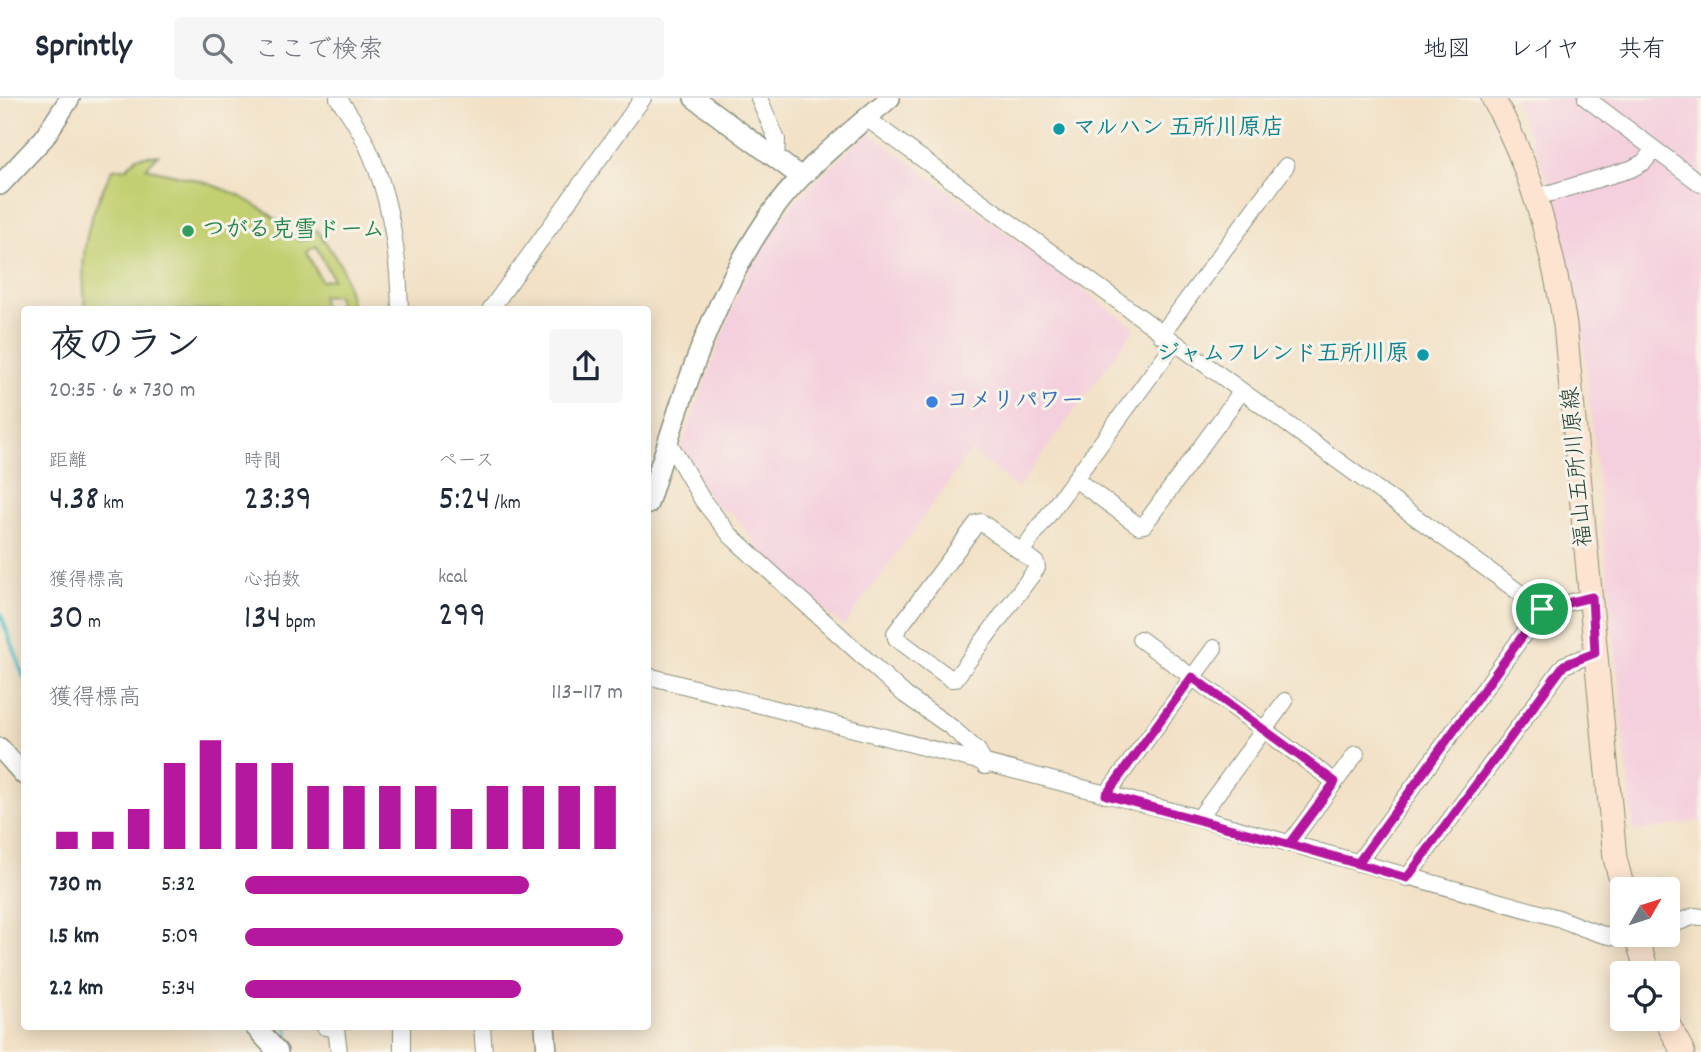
<!DOCTYPE html>
<html lang="ja">
<head>
<meta charset="utf-8">
<style>
  body { margin:0; font-family:Dekko,"Klee One",sans-serif; background:#f6f6f7; color:#1f2937; height:100vh; display:flex; flex-direction:column; font-size:26px; white-space:nowrap }
  * { box-sizing:border-box; margin:0 }
  p { font-size:23px; color:#747a83 }
  .icon { flex:none; width:38px; height:38px; fill:none; stroke:currentColor; stroke-width:2; stroke-linecap:round; stroke-linejoin:round }
  .map { position:relative; flex:1; overflow:hidden }
  .side { position:absolute; left:21px; top:208px; width:630px; height:724px; display:flex; flex-direction:column; background:#fff; border-radius:7px; box-shadow:0 4px 18px #0003 }
  .side>* { flex:none }
  .needle { width:46px; rotate:51deg }
  .controls { position:absolute; left:1610px; top:779px; display:grid; gap:14px }
  .controls a { display:grid; place-items:center; width:70px; height:70px; border-radius:7px; background:#fff; box-shadow:0 4px 18px #0003; font-size:35px }
  .pin { position:absolute; display:grid; place-items:center; width:60px; height:60px; color:#fff; margin:-30px; border:4px solid #fff; border-radius:50%; box-shadow:0 2px 7px #0007 }
  .round { display:grid; place-items:center; flex:none; width:74px; height:74px; border-radius:7px; background:#f6f6f7 }
  .headline { display:flex; align-items:center; justify-content:space-between; height:119px; padding:0 28px }
  h1 { font-size:38px; font-weight:600; line-height:52px }
  .figures { display:grid; grid-template-columns:repeat(3,1fr); gap:10px; height:119px; padding:7px 28px }
  .figures div { display:grid; align-content:center }
  .figures b { font-size:35px; font-weight:600 }
  .figures small { font-size:19px; font-weight:400 }
  .figures p { font-size:19px }
  .chart { height:196px; padding:14px 28px }
  .chart p { display:flex; justify-content:space-between }
  .chart svg { width:100%; height:126px; margin-top:7px; stroke:#b5179e; stroke-width:6 }
  ul { padding:0 28px; list-style:none; font-size:23px }
  li { display:grid; grid-template-columns:112px 84px 1fr; align-items:center; height:52px }
  li i { height:18px; border-radius:9px; background:#b5179e }
  header { display:flex; align-items:center; gap:42px; box-sizing:border-box; height:98px; padding:0 35px; background:#fff; border-bottom:2px solid #e0e1e3 }
  header strong { font-size:33px }
  nav { display:flex; gap:38px; margin-inline-start:auto; font-size:24px }
  .search { width:490px; height:63px; background:#f6f6f7; display:flex; align-items:center; gap:18px; box-sizing:border-box; padding:0 24px; border-radius:7px; color:#747a83; font-size:26px }
  .map>svg:first-child { display:block }
  .built { fill:#f4cfdd }
  .green { fill:#c3cf71; stroke:#718652; stroke-width:2; fill-rule:evenodd }
  .lines { fill:none; stroke-linecap:round; stroke-linejoin:round }
  .stream { stroke:#50bec8; stroke-width:4.5 }
  .minor-casing { stroke:#888f7d; stroke-width:18 }
  .tertiary-casing { stroke:#888f7d; stroke-width:22 }
  .secondary-casing { stroke:#888f7d; stroke-width:25 }
  .minor { stroke:#fff; stroke-width:16 }
  .tertiary { stroke:#fff; stroke-width:19 }
  .secondary { stroke:#fde4d0; stroke-width:23 }
  .route-casing { stroke:#fff; stroke-width:14 }
  .route { stroke:#b5179e; stroke-width:9 }
  .culture-dot { fill:#0f9aa8; stroke:#f7f3e8; stroke-width:2.5 }
  .leisure-dot { fill:#2e9e5b; stroke:#f7f3e8; stroke-width:2.5 }
  .shop-dot { fill:#3f7fe0; stroke:#f7f3e8; stroke-width:2.5 }
  .labels { text-anchor:middle; dominant-baseline:central; stroke-width:6; stroke-linejoin:round; paint-order:stroke }
  .culture-label { font-size:23px; font-weight:bold; fill:#0d838f; stroke:#f7f3e8; text-anchor:start }
  .leisure-label { font-size:23px; font-weight:bold; fill:#27864d; stroke:#f7f3e8; text-anchor:start }
  .shop-label { font-size:23px; font-weight:bold; fill:#366cbe; stroke:#f7f3e8; text-anchor:start }
  .street-label { font-size:23px; fill:#1f3d34; stroke:#f7f3e8 }
</style>
</head>
<body>
<header>
<strong>Sprintly</strong>
<div class="search"><svg class="icon" aria-label="search" viewBox="0 0 24 24"><circle cx="10" cy="10" r="6"/><path d="M15 15l6 6"/></svg>ここで検索</div>
<nav><a>地図</a><a>レイヤ</a><a>共有</a></nav>
</header>
<div class="map">
<svg width="1701" height="954" viewBox="0 0 1701 954">
  <rect width="100%" height="100%" fill="#f7f3e8"/>
  <filter id="ink" filterUnits="userSpaceOnUse"><feTurbulence type="fractalNoise" baseFrequency=".0143" numOctaves="2"/><feDisplacementMap in="SourceGraphic" scale="14" xChannelSelector="R" yChannelSelector="G"/><feConvolveMatrix kernelMatrix="1 2 1 2 8 2 1 2 1" color-interpolation-filters="sRGB"/></filter>
  <filter id="wash" filterUnits="userSpaceOnUse"><feTurbulence type="fractalNoise" baseFrequency=".00686" numOctaves="4" result="noise"/><feDisplacementMap in="SourceGraphic" scale="28" xChannelSelector="R" yChannelSelector="G"/><feGaussianBlur stdDeviation="1.57" result="paint"/><feColorMatrix in="noise" values="0 0 0 0 0 0 0 0 0 0 0 0 0 0 0 0 0 1.4 0 .05"/><feComposite in="paint" operator="in"/></filter>
  <g filter="url(#wash)">
    <rect width="100%" height="100%" fill="#f2e1c6"/>
    <path class="built" d="M1514,0H1701V723L1634,734L1581,219L1550,87Z
      M869,34L1135,230L1018,390L971,353L844,528L771,469L735,417L714,408L680,352L739,193L763,146L799,99Z"/>
    <path class="green" d="M158,57L146,70C209,84 254,94 299,143L310,139L307,135L317,132L342,169L353,212H340L337,197L322,198L323,212H86C78,157 87,119 113,71L127,70L137,59ZM316,148L333,181L321,183L307,154Z"/>
    <g class="lines">
      <path class="stream" d="M0,515L24,579
        M287,929L288,935"/>
    </g>
  </g>
  <g filter="url(#ink)">
    <g class="lines">
      <g class="minor-casing">
        <path id="minor" d="M338,0C385,60 398,138 400,212
          M759,0L777,42L776,61
          M1586,0L1701,86
          M866,20L1542,511
          M1537,99L1631,71L1644,64L1654,51
          M490,212L643,0
          M1161,237L1286,68
          M668,343L703,403L731,438L905,597L951,629L978,653L985,668
          M1075,381L1139,428L1144,427L1241,294
          M981,424L1036,465L1037,470L955,581H951L896,540L895,535L977,425Z
          M1021,454L1174,246
          M1140,541L1335,684
          M648,578L1199,720L1558,820C1582,829 1617,847 1642,837
          M1106,697L1214,550
          M1199,720L1285,603
          M1289,746L1356,656
          M1358,765L1542,511L1592,499
          M1407,780L1564,567L1595,555
          M1668,828L1695,818L1701,819
          M325,929L336,931L339,954
          M482,929L484,954
          M402,954V929"/>
      </g>
      <g class="tertiary-casing">
        <path id="tertiary" d="M694,0L801,79
          M0,87L44,40L70,0
          M648,406C678,311 708,208 765,124C797,75 846,38 890,0
          M0,650L24,677
          M255,929L278,954
          M545,929L547,954"/>
      </g>
      <g class="secondary-casing">
        <path id="secondary" d="M1493,0C1532,71 1552,148 1565,227L1615,760L1623,791
          M1635,836L1648,875
          M1665,920L1683,954"/>
      </g>
      <use href="#minor" class="minor"/>
      <use href="#tertiary" class="tertiary"/>
      <use href="#secondary" class="secondary"/>
    </g>
  </g>
  <g class="lines" filter="url(#ink)">
    <g class="route-casing">
      <path id="route" d="M1542,511L1358,765L1106,697L1192,579L1335,684L1289,746L1407,780L1564,567L1595,555L1592,499L1542,511"/>
    </g>
    <use href="#route" class="route"/>
  </g>
  <g class="culture-dot">
    <circle cx="1059" cy="31" r="7"/>
    <circle cx="1423" cy="257" r="7"/>
  </g>
  <circle class="leisure-dot" cx="188" cy="133" r="7"/>
  <circle class="shop-dot" cx="932" cy="304" r="7"/>
  <g class="labels">
    <g class="culture-label">
      <text x="1073" y="31">マルハン 五所川原店</text>
      <text x="1409" y="257" text-anchor="end">ジャムフレンド五所川原</text>
    </g>
    <g class="leisure-label">
      <text x="202" y="133">つがる克雪ドーム</text>
    </g>
    <g class="shop-label">
      <text x="946" y="304">コメリパワー</text>
    </g>
    <g class="street-label">
      <text transform="translate(1579 369) rotate(-95)">福山五所川原線</text>
    </g>
  </g>
</svg>
<div class="controls">
<a><svg class="needle" viewBox="-14 -14 28 28"><path d="M0-13l5 13h-10z" fill="#e53935"/><path d="M0 13l5-13h-10z" fill="#747a83"/></svg></a>
<a><svg class="icon" aria-label="locate" viewBox="0 0 24 24"><circle cx="12" cy="12" r="6"/><path d="M12 2v4M12 18v4M2 12h4M18 12h4"/></svg></a>
</div>
<div class="pin" style="left:1542px;top:511px;background:#1e9e55"><svg class="icon" aria-label="arrive" viewBox="0 0 24 24"><path d="M6 21V4h12l-3 4 3 4H6"/></svg></div>
<section class="side">
<div class="headline"><div><h1>夜のラン</h1><p>20:35 · 6 × 730 m</p></div><a class="round"><svg class="icon" aria-label="share" viewBox="0 0 24 24"><path d="M12 15V3M7 8l5-5 5 5M5 13v7h14v-7"/></svg></a></div>
<div class="figures">
<div><p>距離</p><b>4.38<small> km</small></b></div>
<div><p>時間</p><b>23:39</b></div>
<div><p>ペース</p><b>5:24<small> /km</small></b></div>
</div>
<div class="figures">
<div><p>獲得標高</p><b>30<small> m</small></b></div>
<div><p>心拍数</p><b>134<small> bpm</small></b></div>
<div><p>kcal</p><b>299</b></div>
</div>
<div class="chart"><p><span>獲得標高</span>113–117 m</p>
<svg viewBox="0 0 160 44" preserveAspectRatio="none"><path d="M5 44V38M15 44V38M25 44V30M35 44V14M45 44V6M55 44V14M65 44V14M75 44V22M85 44V22M95 44V22M105 44V22M115 44V30M125 44V22M135 44V22M145 44V22M155 44V22"/></svg>
</div>
<ul>
<li><b>730 m</b>5:32<i style="width:75%"></i></li>
<li><b>1.5 km</b>5:09<i style="width:100%"></i></li>
<li><b>2.2 km</b>5:34<i style="width:73%"></i></li>
</ul>
</section>
</div>
</body>
</html>
